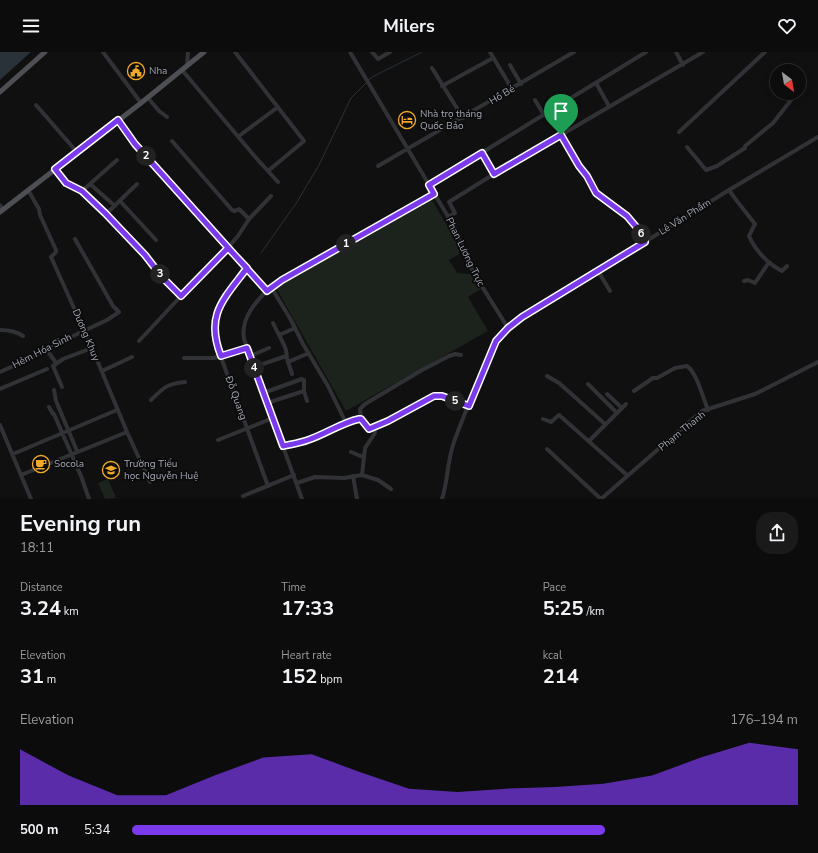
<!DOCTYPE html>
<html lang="en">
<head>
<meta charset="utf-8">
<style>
  body { margin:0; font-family:"Nunito Sans",sans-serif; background:#1a1a1b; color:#f1f3f6; height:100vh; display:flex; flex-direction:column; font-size:15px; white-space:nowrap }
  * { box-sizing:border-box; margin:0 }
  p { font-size:13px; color:#9a9b9d }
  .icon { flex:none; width:22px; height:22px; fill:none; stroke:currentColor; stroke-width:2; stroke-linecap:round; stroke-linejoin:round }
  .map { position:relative; height:447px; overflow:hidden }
  .side { display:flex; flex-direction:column; background:#0c0c0d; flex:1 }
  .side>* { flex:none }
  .needle { width:26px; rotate:149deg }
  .buttons { position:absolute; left:770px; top:12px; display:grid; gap:8px }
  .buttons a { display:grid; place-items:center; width:36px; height:36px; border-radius:50%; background:#0c0c0d; box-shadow:0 2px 10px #0003,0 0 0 1px #2c2c2e; font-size:20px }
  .pin { position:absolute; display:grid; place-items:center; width:34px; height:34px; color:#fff; margin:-41px -17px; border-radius:50% 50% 50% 0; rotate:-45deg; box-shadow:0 0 4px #0007 }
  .pin .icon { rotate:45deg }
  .km { position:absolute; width:20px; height:20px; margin:-10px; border-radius:50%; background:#222; color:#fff; font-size:11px; line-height:20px; text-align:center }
  .round { display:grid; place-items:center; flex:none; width:42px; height:42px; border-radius:16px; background:#1a1a1b }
  .summary { display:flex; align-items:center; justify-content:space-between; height:68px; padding:0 20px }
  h1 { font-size:22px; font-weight:700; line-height:30px }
  .metrics { display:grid; grid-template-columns:repeat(3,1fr); gap:6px; height:68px; padding:4px 20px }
  .metrics div { display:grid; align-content:center }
  .metrics b { font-size:20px; font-weight:700 }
  .metrics small { font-size:11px; font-weight:400 }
  .metrics p { font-size:11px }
  .chart { height:112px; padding:8px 20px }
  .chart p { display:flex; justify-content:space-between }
  .chart svg { width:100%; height:72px; margin-top:4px; fill:#7c3aed; opacity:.7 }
  ul { padding:0 20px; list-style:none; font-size:13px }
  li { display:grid; grid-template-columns:64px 48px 1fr; align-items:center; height:30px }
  li i { height:10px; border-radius:5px; background:#7c3aed }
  header { display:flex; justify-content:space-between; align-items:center; height:52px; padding:0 20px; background:#0c0c0d; font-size:18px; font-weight:700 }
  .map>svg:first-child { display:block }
  .garden { fill:#1c231d }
  .water { fill:#293239 }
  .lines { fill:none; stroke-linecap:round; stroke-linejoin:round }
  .stream { stroke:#293239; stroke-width:1 }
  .minor { stroke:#313236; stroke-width:4 }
  .major { stroke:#4d4f55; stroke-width:5 }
  .route-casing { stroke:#fff; stroke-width:8 }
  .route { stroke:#7c3aed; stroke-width:5 }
  .labels { text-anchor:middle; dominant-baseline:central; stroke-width:3.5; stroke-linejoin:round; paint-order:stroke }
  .poi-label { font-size:10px; fill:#a1a6b2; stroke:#0b0b0c; text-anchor:start }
  .street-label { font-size:10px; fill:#a1a6b2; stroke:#0b0b0c }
</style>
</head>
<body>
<header><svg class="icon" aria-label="menu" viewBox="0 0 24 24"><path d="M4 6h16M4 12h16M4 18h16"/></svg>Milers<svg class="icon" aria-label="heart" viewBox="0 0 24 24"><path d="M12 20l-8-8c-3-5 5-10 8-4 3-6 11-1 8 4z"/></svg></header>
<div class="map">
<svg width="818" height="447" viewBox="0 0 818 447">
  <rect width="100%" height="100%" fill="#101011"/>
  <path class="garden" d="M432,148L459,194L460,198L459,202L449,208L457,221L470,222L481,237L468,245L488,279L346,359L276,236Z
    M108,427L116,446L105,447L98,431Z"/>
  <path class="water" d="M0,0H31L0,28Z"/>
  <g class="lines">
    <path class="stream" d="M369,28L372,25L422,0
      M261,201L297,150L319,113L351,46L367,30"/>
    <path class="minor" d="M103,0L141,51
      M235,0L304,89L268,119
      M350,0L456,178L473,220L508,276
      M372,0L378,7L390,0
      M490,0L512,37
      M676,0L683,13
      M510,13L521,32
      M187,14L188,0
      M432,16L463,66
      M182,18L257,107L278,130
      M776,24H777
      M596,31L609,54
      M442,34L493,6
      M148,46L159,59L167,65
      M535,48L544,63
      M36,53L77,100
      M118,68L135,92L267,239
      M679,80L765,0
      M561,83L576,110L587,124L596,141L627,165L638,177L645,190
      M239,84L278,55
      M172,89L232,158L235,159L239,157L249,167
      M745,94L773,71L795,43L794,41
      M687,95L706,118L717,114L745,96
      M482,101L494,122
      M378,114L574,0
      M55,117L66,131L82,139L105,161L145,203L162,225L181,244
      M90,132L115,154
      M429,133L646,0
      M28,138L39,157L40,163L56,198V200L51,205L92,296L127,380L150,430
      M729,138C737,150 746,160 755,172L749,184C755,198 768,212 782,219L787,214
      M82,139L117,108
      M120,149L156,188
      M0,153L3,158
      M106,162L137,132
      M448,165L455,161L449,150L494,122L703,0
      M247,217C226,245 208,260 218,297L268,434
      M598,219L610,239
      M744,229L748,228L755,231L769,210
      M271,235L291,268L303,292L328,334L346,371
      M273,271C277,280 283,289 286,298C287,302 286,305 288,310
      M0,278C9,278 16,279 23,284
      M279,283L295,276
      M139,289L210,213L231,192L238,184L249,167L271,144
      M47,298L56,311
      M461,303L455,302L449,304L422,318L365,352L360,357L361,367L369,377L388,369L434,344H441L469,354
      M250,304L269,296
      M184,306H214L247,296
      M254,315L286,304
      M102,319L132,305
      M0,320L27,308L73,284L107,268L119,260L113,254L75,187
      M292,322L288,310L309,301
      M547,324L559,331L605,372
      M588,332L617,361
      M62,335L53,314L63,307L92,296
      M0,337L47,317
      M54,338L56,349L77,399
      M304,339L307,349
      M634,339L653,326H657L675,316L687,314C697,321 703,346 708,358
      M263,341L302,327L304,328V339L267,351
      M607,342L622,356
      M151,348C164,335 167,332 185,330
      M49,355L53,362
      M54,362L81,424L89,447
      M543,367L551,370L559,363L628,424
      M0,373L31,447
      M218,388L273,366
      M589,389L626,352
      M283,394C293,392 302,391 311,387C327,381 343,369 361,367
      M547,397L601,447
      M351,400L363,405
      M13,402L117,358
      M21,423L127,380
      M362,423L365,396L375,381L374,374
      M353,424L357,447
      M297,431L315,425L344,426L362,423L378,428L391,437
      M243,444L294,423
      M302,447L244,287C240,266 257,248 271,235L434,142
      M442,447C448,429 447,409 454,390C466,356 482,322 495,289L508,276L523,265L729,138L818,85
      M601,447L702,359L755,342L818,310"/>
    <path class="major" d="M0,40L45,0
      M0,160L141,51L204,0"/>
  </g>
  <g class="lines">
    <g class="route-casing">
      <path id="route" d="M561,83L494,122L482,101L429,133L434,142L282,228L267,239L135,92L118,68L55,117L66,131L82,139L105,161L145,203L162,225L181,244L228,196L247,216C223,248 205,263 221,304L247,296L283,394C292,392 300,391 308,388C326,382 341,371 359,367H361L369,377L388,369L434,344H442L469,354L496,289L508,276L522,265L645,190L638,177L627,164L596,141L587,124L579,114L561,83"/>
    </g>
    <use href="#route" class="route"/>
  </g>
  <defs>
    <g id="civic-ring" transform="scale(0.9)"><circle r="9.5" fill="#0b0b0c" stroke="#f0a928" stroke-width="1.5"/><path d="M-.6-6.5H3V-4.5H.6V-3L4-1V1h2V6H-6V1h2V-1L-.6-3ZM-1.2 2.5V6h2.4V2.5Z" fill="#f0a928"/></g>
    <g id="hotel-ring" transform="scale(0.9)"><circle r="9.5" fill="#0b0b0c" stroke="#f0a928" stroke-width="1.5"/><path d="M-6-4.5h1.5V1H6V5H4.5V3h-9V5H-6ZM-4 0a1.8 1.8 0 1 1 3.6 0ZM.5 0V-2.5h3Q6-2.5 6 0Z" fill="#f0a928"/></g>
    <g id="cafe-ring" transform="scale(0.9)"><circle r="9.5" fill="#0b0b0c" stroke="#f0a928" stroke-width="1.5"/><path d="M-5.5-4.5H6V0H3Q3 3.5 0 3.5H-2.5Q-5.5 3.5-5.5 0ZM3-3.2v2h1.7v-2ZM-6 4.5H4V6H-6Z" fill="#f0a928"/></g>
    <g id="school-ring" transform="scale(0.9)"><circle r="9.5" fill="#0b0b0c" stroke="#f0a928" stroke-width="1.5"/><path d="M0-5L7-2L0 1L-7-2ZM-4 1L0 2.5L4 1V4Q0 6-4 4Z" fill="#f0a928"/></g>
  </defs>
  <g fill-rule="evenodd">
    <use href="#civic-ring" x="136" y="19"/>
    <use href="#hotel-ring" x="407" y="68"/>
    <use href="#cafe-ring" x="41" y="412"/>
    <use href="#school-ring" x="111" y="418"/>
  </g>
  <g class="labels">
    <g class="poi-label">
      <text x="149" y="19">Nha</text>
      <text x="420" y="62">Nhà trọ tháng<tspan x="420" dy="12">Quốc Bảo</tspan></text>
      <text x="54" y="412">Socola</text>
      <text x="124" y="412">Trường Tiểu<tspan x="124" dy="12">học Nguyễn Huệ</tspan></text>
    </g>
    <g class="street-label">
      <text transform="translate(502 43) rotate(-31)">Hồ Bé</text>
      <text transform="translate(685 165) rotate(-32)">Lê Văn Phẩm</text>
      <text transform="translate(465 200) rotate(64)">Phan Lương Trực</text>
      <text transform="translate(86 283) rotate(67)">Dương Khuy</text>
      <text transform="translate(42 299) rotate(-27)">Hẻm Hóa Sinh</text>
      <text transform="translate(236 346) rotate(70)">Đỗ Quang</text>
      <text transform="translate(682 379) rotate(-39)">Phạm Thanh</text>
    </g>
  </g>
</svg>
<div class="buttons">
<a><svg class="needle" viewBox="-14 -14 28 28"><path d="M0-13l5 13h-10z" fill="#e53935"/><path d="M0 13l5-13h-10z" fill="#9a9b9d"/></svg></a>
</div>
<div class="pin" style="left:561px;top:83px;background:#1e9e55"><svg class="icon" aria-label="arrive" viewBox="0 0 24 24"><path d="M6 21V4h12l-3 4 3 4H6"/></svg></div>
<b class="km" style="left:346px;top:192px">1</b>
<b class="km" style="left:146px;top:104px">2</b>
<b class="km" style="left:160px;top:222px">3</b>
<b class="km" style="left:254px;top:316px">4</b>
<b class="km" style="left:455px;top:349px">5</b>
<b class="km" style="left:641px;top:182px">6</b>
</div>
<section class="side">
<div class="summary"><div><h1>Evening run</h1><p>18:11</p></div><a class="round"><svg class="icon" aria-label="share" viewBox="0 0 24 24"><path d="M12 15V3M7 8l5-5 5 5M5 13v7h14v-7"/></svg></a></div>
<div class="metrics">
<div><p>Distance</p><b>3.24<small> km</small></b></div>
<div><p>Time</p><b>17:33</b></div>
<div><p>Pace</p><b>5:25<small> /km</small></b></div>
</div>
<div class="metrics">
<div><p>Elevation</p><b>31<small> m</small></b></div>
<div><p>Heart rate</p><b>152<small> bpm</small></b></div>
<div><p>kcal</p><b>214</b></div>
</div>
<div class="chart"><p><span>Elevation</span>176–194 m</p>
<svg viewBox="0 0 160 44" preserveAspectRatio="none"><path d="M0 44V10L10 26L20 38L30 38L40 26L50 15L60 13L70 24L80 34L90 36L100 34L110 33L120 31L130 26L140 15L150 6L160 10V44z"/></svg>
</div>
<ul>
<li><b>500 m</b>5:34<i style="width:71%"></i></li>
</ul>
</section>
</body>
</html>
